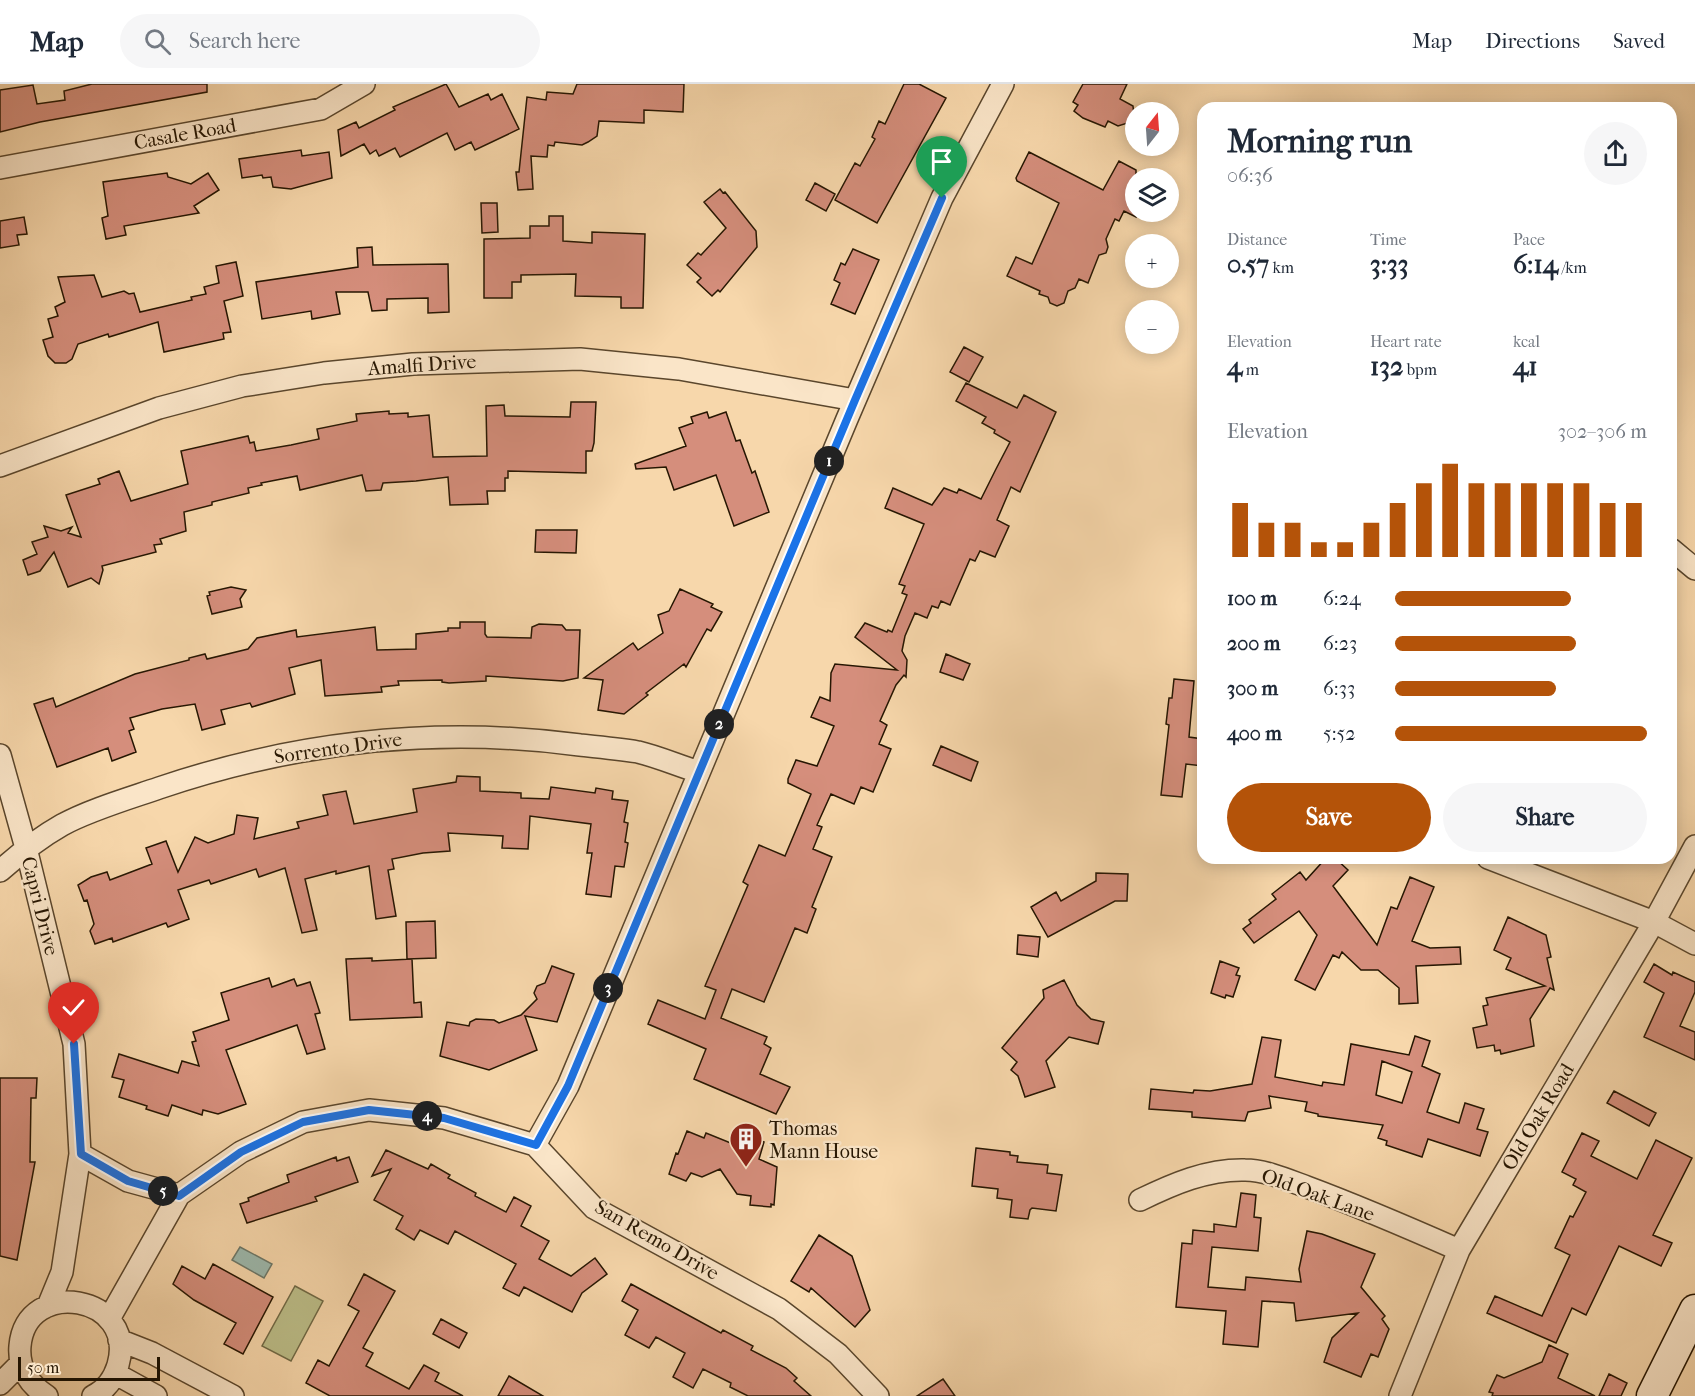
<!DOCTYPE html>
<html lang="en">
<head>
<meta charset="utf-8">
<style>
  body { margin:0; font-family:"IM FELL French Canon",serif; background:#f6f6f7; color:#1f2937; height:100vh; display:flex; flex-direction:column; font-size:22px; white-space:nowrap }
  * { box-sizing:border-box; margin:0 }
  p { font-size:20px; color:#747a83 }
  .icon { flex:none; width:33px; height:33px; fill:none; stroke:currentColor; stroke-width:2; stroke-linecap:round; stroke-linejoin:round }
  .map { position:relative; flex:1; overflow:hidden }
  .side { position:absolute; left:1197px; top:18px; width:480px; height:762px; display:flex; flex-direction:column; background:#fff; border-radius:18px; box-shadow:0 3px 15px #0003 }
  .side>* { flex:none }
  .needle { width:39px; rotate:17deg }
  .tools { position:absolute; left:1125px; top:18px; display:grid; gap:12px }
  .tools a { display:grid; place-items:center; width:54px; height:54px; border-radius:50%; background:#fff; box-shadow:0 3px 15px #0003; font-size:30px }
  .scale { position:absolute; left:18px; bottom:15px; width:142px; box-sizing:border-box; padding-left:6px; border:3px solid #261602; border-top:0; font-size:16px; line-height:21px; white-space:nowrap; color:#261602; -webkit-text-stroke:4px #fae5c8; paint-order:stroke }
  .pin { position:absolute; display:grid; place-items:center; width:51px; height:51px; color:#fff; margin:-62px -26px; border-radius:50% 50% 50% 0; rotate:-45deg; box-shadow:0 0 6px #0007 }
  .pin .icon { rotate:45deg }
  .km { position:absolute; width:30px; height:30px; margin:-15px; border-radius:50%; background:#222; color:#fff; font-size:16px; line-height:30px; text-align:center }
  .round { display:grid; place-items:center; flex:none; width:63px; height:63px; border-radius:32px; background:#f6f6f7 }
  .overview { display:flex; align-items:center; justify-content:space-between; height:102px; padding:0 30px }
  h1 { font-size:33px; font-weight:700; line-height:45px }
  .metrics { display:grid; grid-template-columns:repeat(3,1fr); gap:9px; height:102px; padding:6px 30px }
  .metrics div { display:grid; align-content:center }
  .metrics b { font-size:26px; font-weight:700 }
  .metrics small { font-size:16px; font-weight:400 }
  .metrics p { font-size:16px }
  .chart { height:168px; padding:12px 30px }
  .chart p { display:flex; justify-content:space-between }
  .chart svg { width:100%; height:108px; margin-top:6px; stroke:#b45309; stroke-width:6 }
  .primary-button { display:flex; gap:12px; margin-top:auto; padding:12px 30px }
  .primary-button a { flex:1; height:69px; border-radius:36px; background:#b45309; color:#fff; font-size:24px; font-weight:700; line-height:69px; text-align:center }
  .primary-button a+a { background:#f6f6f7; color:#1f2937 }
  ul { padding:0 30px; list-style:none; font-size:20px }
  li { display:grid; grid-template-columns:96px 72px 1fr; align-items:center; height:45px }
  li i { height:15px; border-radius:8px; background:#b45309 }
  header { display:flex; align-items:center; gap:36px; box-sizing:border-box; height:84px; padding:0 30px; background:#fff; border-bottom:2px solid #e0e1e3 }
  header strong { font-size:28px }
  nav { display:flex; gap:33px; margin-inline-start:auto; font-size:21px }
  .search { width:420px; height:54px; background:#f6f6f7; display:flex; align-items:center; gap:15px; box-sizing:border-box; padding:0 21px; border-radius:33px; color:#747a83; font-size:22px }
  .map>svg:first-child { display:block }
  .green { fill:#bcbe89; stroke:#716a46; stroke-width:1.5 }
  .water { fill:#9db9ad; stroke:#6d7869; stroke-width:1.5 }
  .building { fill:#d58e7c; stroke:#261602; stroke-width:1.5; fill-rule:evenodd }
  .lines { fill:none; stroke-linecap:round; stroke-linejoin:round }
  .minor-casing { stroke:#5a462c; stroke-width:24 }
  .secondary-casing { stroke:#261602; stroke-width:33 }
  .minor { stroke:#fae5c8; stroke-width:21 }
  .secondary { stroke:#fae5c8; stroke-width:30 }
  .route-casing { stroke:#fff; stroke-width:12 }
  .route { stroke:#1a73e8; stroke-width:8 }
  .labels { text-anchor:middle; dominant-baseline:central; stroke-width:4.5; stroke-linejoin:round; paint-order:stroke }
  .street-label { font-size:20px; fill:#261602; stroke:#fae5c8 }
  .poi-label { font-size:20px; fill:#261602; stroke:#fae5c8; text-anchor:start }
</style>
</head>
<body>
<header>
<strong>Map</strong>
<div class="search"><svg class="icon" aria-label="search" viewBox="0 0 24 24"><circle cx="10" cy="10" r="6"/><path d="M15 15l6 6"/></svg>Search here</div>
<nav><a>Map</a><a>Directions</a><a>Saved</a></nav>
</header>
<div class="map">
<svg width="1695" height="1312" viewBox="0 0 1695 1312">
  <rect width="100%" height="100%" fill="#f7d7ab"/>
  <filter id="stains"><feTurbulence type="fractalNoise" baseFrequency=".00333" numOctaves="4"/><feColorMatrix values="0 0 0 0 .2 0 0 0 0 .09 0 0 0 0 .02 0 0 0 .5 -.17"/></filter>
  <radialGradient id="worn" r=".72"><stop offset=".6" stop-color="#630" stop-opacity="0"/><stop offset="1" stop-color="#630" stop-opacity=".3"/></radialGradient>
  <path class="green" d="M295,1202L323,1217L291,1277L262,1262Z"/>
  <path class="water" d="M240,1163L272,1180L264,1194L232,1176Z"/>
  <path class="building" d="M92,0H207V8L40,38L0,48V6L33,1L37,20L65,16L64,7Z
    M446,0L459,23L488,10L491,16L502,10L519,45L475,66L471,58L455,66L447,49L400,73L395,64L379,72L376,66L370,70L364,60L341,72L338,46L356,38L359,44L395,26L393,23Z
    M577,0H684L683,28L644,26V39L599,37L597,52L588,58L582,61L555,58L554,62L548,61L547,73L531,72L533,105L518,106L516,88H519L527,13L546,16L547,8L573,10Z
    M904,0H919L946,14L877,139L835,116L855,79L860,82L875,55L872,53L879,37L885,40Z
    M1083,0H1127L1120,15L1133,22L1134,32L1131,38L1118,42L1108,37L1105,43L1083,34L1074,27L1078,21L1073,18Z
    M301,66L302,72L329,68L332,94L291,105L273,103L271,93L263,94L262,91L242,94L239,75Z
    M1029,68L1103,106L1119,77L1136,86V133L1124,127L1119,137L1115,135L1106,155L1108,163L1106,169L1099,171L1088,199L1079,195L1075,204L1068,207L1064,219L1057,222L1050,219L1048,213L1039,210L1040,207L1007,192L1016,173L1032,180L1059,119L1017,97L1016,94Z
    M167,89L168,93L191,100L208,89L219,106L194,122L199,129L124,142L126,151L106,155L102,134L108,132L103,98Z
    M815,99L835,110L826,127L806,116Z
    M720,105L723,109L725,108L756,147L757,163L720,208L718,206L712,212L697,198L701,194L687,181L698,169L701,171L726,144L704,118Z
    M481,119H497L498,148L482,149Z
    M549,132H563V157L592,159V148L645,150L643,224H621V213L575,212L576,190L521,191V198H512V214H484V155L530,154V142H549Z
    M24,133L27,150L17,151L19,161L0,164V137Z
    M372,163L373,181L448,180L449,228L428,229V214L387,215V226L372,227L368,208H336L340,230L312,235L311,227L262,235L256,198L358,183L357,164Z
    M853,165L879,176L855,230L831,220L840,199L834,196L841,179L845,181Z
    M236,178L243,212L224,217L231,248L223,249L224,255L164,268L158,238L109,253L108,250L78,260L72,275L66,279H55L48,272L43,256L53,253L48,235L58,232L55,223L65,218L58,193L94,191L102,213L124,207L129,210L134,209L140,228L192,216L191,213L206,210L204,203L219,199L216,182Z
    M964,263L983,273L969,298L950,288Z
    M966,299L1017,324L1024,311L1056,328L1020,408L1011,403L997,436L1009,442L995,473L980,467L975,477L970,475L950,521L941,517L938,524L932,522L927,534L915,529L905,552L902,567L907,576L906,593L904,591L896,601L880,637L887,641L879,660L891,665L873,708L861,703L854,720L831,710L817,741L822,743L813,765L832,773L812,823L816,825L807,849L795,844L764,918L732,905L721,934L767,953L764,960L771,964L760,990L790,1003L776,1030L694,995L706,965L648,940L658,916L705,935L716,906L705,902L748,801L743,798L759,761L785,772L811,710L788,699V695L796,676L817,682L834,642L811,633L820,613L830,617L831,589L835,580L897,586L855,553L865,539L887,548L888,546L892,548L907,511L902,509L905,502L899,500L924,440L885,424L893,404L932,421L944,404L957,409L959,405L981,415L996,385L1010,358L994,349L995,346L982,339L986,333L956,317Z
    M571,318H596L594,359L592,367H586V389L508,387V394H505V407H487L488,420L450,421L448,393L416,397L383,399L381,406L366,407L362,391L300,406L297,392L261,399L262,401L248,404L249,409L212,418V421L184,428L186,447L160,455L162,460L154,461L156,468L102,482L103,486L99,500L91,494L68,503L54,468L40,487L28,491L23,476L37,470L32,458L48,453L44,442L61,447L72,443L68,449L81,453L66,411L100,400L98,395L119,387L131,417L188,400L181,367L248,352L250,359L254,358L256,367L291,361L319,355L317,345L357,337L356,330L389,327V330L408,329V333L429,331L433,373L487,372L486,322L504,321L505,332L570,333Z
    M707,328L709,334L726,328L736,357L740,356L752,389L755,387L769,428L734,442L716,391L674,406L666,383L636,385L635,380L686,362L679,344L693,339L691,333Z
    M536,446H577L576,469L535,468Z
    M231,503L246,506L240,515L242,523L212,530L207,512L210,511L209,508Z
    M680,505L713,520L711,523L722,528L711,547L707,545L686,583L684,580L646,609L648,611L624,630L598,626L603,596L584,594L633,559L638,566L663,549L658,531L669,527Z
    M460,538H485V550L487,553L531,554L532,543L539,540L562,541L566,546H580L578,594L563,597L486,592V597L449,599L442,598V596L398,597L399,601L381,603L382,608L325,612L321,576L289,584L295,610L252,623L250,619L221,626L225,640L202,646L195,620L162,625L130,634L134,645L129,647L136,668L112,677L108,664L57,683L34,620L53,614L56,623L135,590L189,576V574L205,570L207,575L248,565L257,554L296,546L297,553L375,543L377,566L416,565V550L448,547V544H460Z
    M946,570L970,580L963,596L940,588Z
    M1174,595L1194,597L1189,653L1203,655V682L1186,680L1182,713L1161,711L1169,641L1166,640L1169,614H1172Z
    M941,662L978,678L971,697L933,681Z
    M457,692L480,693V707L521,709V714L549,715L551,703L595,709L596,704L613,707L612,715L628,717L624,738L628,739L625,758L628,759L624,783L615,782L611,813L586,810L592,769H587L591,740L530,732L528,765L502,764L503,752L448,749L450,767L423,769L392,775L394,785L388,786L396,832L376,835L369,782L336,790V787L305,795L317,846L302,849L285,784L259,793L256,785L211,800L209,796L178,806L189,835L168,843L166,839L113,858L112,854L95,860L90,847L94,840L87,816L84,817L78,801L91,793L107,788L110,796L152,780L146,764L166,757L178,788L195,753L208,759L234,750L237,731L258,734L254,755L299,744L297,738L328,731L323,711L346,707L354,740L385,734L417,728L413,705L456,698Z
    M1326,774H1335L1348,786L1333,802L1377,861L1391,823L1397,825L1410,793L1434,803L1412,857L1430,864L1460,863L1461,880L1416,882L1418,919L1399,920V904L1378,886H1361L1342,868L1339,874L1333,871L1315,906L1295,896L1317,851L1299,827L1254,859L1243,845L1251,839L1249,836L1276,815L1272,810L1300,788L1306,796Z
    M1096,789L1128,790L1127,817H1115L1048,853L1031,823L1056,808L1061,817L1096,797Z
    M1508,833L1546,851L1551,873L1547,874L1554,906L1550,904L1530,935L1534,962L1501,970L1500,966L1495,967L1494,961L1477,964L1473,944L1487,941L1483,922L1488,921L1486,914L1545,902L1506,885L1511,874L1494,866Z
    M435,837L436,874L407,875L406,838Z
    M1018,851L1040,853L1038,873L1017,870Z
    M372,874V877L412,875L414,919L421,918L422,933L350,936L346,875Z
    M1220,877L1239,884L1236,891L1240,892L1233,913L1226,911L1225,914L1211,909Z
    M1654,880L1672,891L1673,888L1695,898V908L1680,942L1695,948V976L1644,953L1664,909L1644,898Z
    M552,882L574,890L557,938L525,932L537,966L489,986L440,972L447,938L469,942L470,938L476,935L494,936L499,939L521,931L537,915L534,909L537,902L545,899Z
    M269,894L272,903L294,895L297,902L310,898L320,929L315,930L325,965L307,970L297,941L226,966L246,1020L218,1030L203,1026L202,1031L172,1021L168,1032L146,1025L147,1022L119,1013L124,996L112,993L119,970L178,989L182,977L199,982L192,958L196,957L193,948L229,936L221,909Z
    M1064,896L1077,921L1091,935L1104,938L1098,960L1069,953L1046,977L1055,1003L1025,1013L1018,992L1011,986L1017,978L1002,964L1044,914L1043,906Z
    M1415,952L1430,957L1422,982L1440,990L1427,1028L1459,1039L1465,1019L1484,1025L1477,1045L1488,1048L1480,1072L1428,1055L1422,1073L1386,1061L1387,1057L1378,1054L1383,1041L1318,1032V1030L1305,1027L1307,1018L1269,1012L1271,1024L1248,1028L1245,1037L1192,1033V1028L1149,1025L1151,1005L1193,1009L1194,1006L1210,1007L1252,1000L1262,953L1281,956L1275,993L1322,1002L1323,998L1344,1001L1351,960L1409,971ZM1382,977L1412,988L1402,1019L1376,1011Z
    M0,994H37L36,1014H31L30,1078H35L17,1176L0,1172Z
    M1614,1007L1656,1029L1649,1042L1607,1019Z
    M687,1047L704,1054L706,1049L738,1062L743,1050L764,1058L759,1075L777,1083L774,1121L771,1120V1123L750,1121L751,1112L737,1110L720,1085L702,1093L691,1089L686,1097L669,1090L676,1069L678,1070Z
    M1582,1049L1599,1057L1591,1072L1637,1095L1656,1056L1692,1074L1653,1151L1672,1159L1661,1182L1619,1162L1586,1231L1572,1224L1556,1259L1487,1229L1495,1212L1542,1232L1570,1171L1555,1164L1570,1132L1573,1133L1586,1108L1573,1101L1576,1095L1562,1088Z
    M976,1064L1010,1068V1071L1018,1072L1017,1078L1048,1081L1047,1089L1062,1091L1056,1127L1032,1124L1030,1126L1028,1135L1010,1133L1012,1116L997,1114L998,1105L972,1102Z
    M386,1066L428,1085L431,1080L450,1091L448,1094L476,1109L475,1112L506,1128L514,1113L531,1122L521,1142L549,1157L539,1175L571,1192L595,1174L607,1190L582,1209L572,1228L524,1203L519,1212L503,1204L516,1180L455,1147L448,1160L420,1146L414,1156L396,1145L403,1132L374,1116L391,1085L372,1092Z
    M336,1073L337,1077L349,1073L358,1098L315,1113L317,1117L247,1139L240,1120L249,1117L248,1114L289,1098L287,1091Z
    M1241,1109L1256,1111L1254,1133L1261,1134L1258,1167L1212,1163L1208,1203L1245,1206L1246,1193L1301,1198L1299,1185L1307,1147L1322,1150L1375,1170L1361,1203L1385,1232L1382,1235L1389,1245L1378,1273L1371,1270L1361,1293L1324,1278L1332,1254L1358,1229L1296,1237L1294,1219L1262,1217L1258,1263L1223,1260L1226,1227L1176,1223L1182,1159L1192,1160L1193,1146L1214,1148V1140L1236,1143Z
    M819,1151L852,1172L870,1226L855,1243L811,1204L809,1208L791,1197Z
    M213,1180L273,1213L243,1270L224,1260L236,1239L194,1216L173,1200L182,1182L205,1195Z
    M364,1190L395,1207L363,1264L373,1269L366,1282L409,1305L424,1281L439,1289L435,1297L463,1312H330L306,1299L318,1276L329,1282L359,1227L348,1221Z
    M631,1200L721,1249L723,1246L753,1262L751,1266L786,1284L797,1294L794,1297L811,1312H748L730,1303L731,1299L703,1285L693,1304L673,1293L685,1269L656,1253L649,1264L625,1251L638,1226L622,1217Z
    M441,1235L467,1249L459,1264L433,1250Z
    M1549,1261L1568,1270L1558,1294L1595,1312H1492L1493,1309L1489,1308L1497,1291L1504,1294L1542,1278Z
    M1609,1290L1627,1299L1621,1312H1599Z
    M509,1292L543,1312H498Z
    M943,1295L955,1312H917Z"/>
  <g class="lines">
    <g class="minor-casing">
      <path id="minor" d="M0,84L321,25L364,0
        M0,382L159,324L242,302L324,289L413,280L580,275L679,285L855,316
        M1671,465L1695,485
        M0,671L26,764L74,960L80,1070L62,1188L48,1222
        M1488,774L1654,838L1695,860
        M0,787C19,770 39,754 62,741C89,726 130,714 159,704C295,658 437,642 580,661C599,663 619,665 638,668C659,673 679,682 699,688
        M535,1061L568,1002L847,335L942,114L1003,0
        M535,1061L594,1124L779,1225L838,1270L878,1312
        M80,1070L128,1097L179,1111
        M1140,1116C1173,1100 1207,1085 1245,1086C1265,1086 1288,1096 1307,1103C1358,1122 1409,1144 1459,1166
        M109,1235L179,1111L241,1068L303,1038L369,1026L444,1034L535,1061
        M119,1256L152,1269L233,1312
        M116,1290L156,1312
        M0,1300L21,1279
        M47,1312C30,1301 18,1284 20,1262C26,1192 138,1211 118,1281C114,1294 106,1306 93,1312
        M1400,1312L1459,1166L1654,838L1695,762"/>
    </g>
    <g class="secondary-casing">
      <path id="secondary" d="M1652,1312L1695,1226"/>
    </g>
    <use href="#minor" class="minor"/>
    <use href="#secondary" class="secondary"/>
  </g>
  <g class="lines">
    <g class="route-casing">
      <path id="route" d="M74,960L81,1070L128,1097L179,1112L241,1068L303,1038L369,1026L444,1034L536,1061L568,1002L855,316L942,114"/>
    </g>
    <use href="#route" class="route"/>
  </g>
  <defs>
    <g id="building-pin" transform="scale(1.725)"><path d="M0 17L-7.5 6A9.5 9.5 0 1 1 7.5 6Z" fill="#8f2418" stroke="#fae5c8"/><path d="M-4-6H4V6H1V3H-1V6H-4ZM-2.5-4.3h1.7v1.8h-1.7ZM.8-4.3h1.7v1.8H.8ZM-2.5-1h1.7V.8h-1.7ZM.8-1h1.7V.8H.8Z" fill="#fff"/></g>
  </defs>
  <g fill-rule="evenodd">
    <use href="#building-pin" x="746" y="1055"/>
  </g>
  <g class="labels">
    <g class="street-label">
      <text transform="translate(185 50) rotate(-10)">Casale Road</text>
      <text transform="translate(422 281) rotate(-4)">Amalfi Drive</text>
      <text transform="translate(338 664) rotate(-8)">Sorrento Drive</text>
      <text transform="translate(40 822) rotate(76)">Capri Drive</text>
      <text transform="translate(1538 1033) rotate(-59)">Old Oak Road</text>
      <text transform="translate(1318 1111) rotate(20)">Old Oak Lane</text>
      <text transform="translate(657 1156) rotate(30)">San Remo Drive</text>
    </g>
    <g class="poi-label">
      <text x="769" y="1044">Thomas<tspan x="769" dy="23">Mann House</tspan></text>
    </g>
  </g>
  <rect width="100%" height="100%" filter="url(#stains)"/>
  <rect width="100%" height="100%" fill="url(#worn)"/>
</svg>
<div class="tools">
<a><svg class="needle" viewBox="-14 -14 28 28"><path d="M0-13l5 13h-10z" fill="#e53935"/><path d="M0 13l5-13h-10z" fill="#747a83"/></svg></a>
<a><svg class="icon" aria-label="layers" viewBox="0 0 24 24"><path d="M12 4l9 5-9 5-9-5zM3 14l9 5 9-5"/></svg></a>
<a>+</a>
<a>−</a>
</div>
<div class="scale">50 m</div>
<div class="pin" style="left:942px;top:114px;background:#1e9e55"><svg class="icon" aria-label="arrive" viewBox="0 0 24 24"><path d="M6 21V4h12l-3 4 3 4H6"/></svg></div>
<div class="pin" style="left:74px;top:960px;background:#d93025"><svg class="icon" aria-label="check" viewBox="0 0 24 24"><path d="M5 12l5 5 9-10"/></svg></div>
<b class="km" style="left:829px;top:377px">1</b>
<b class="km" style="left:719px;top:640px">2</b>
<b class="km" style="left:608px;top:904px">3</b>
<b class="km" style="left:427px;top:1032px">4</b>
<b class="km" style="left:163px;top:1107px">5</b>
<section class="side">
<div class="overview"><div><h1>Morning run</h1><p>06:36</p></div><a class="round"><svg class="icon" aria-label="share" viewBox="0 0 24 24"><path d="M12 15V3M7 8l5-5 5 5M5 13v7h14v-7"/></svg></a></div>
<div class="metrics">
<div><p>Distance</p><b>0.57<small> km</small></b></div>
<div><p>Time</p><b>3:33</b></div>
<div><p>Pace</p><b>6:14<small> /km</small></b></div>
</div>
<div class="metrics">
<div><p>Elevation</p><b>4<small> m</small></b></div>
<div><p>Heart rate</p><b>132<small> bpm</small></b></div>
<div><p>kcal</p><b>41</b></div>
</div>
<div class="chart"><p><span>Elevation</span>302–306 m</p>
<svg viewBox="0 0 160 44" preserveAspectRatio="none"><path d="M5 44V22M15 44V30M25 44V30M35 44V38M45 44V38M55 44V30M65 44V22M75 44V14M85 44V6M95 44V14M105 44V14M115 44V14M125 44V14M135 44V14M145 44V22M155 44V22"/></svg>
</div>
<ul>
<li><b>100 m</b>6:24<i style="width:70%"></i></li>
<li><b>200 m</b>6:23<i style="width:72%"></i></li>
<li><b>300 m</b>6:33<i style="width:64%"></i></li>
<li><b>400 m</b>5:52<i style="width:100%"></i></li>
</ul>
<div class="primary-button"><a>Save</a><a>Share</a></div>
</section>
</div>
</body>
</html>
